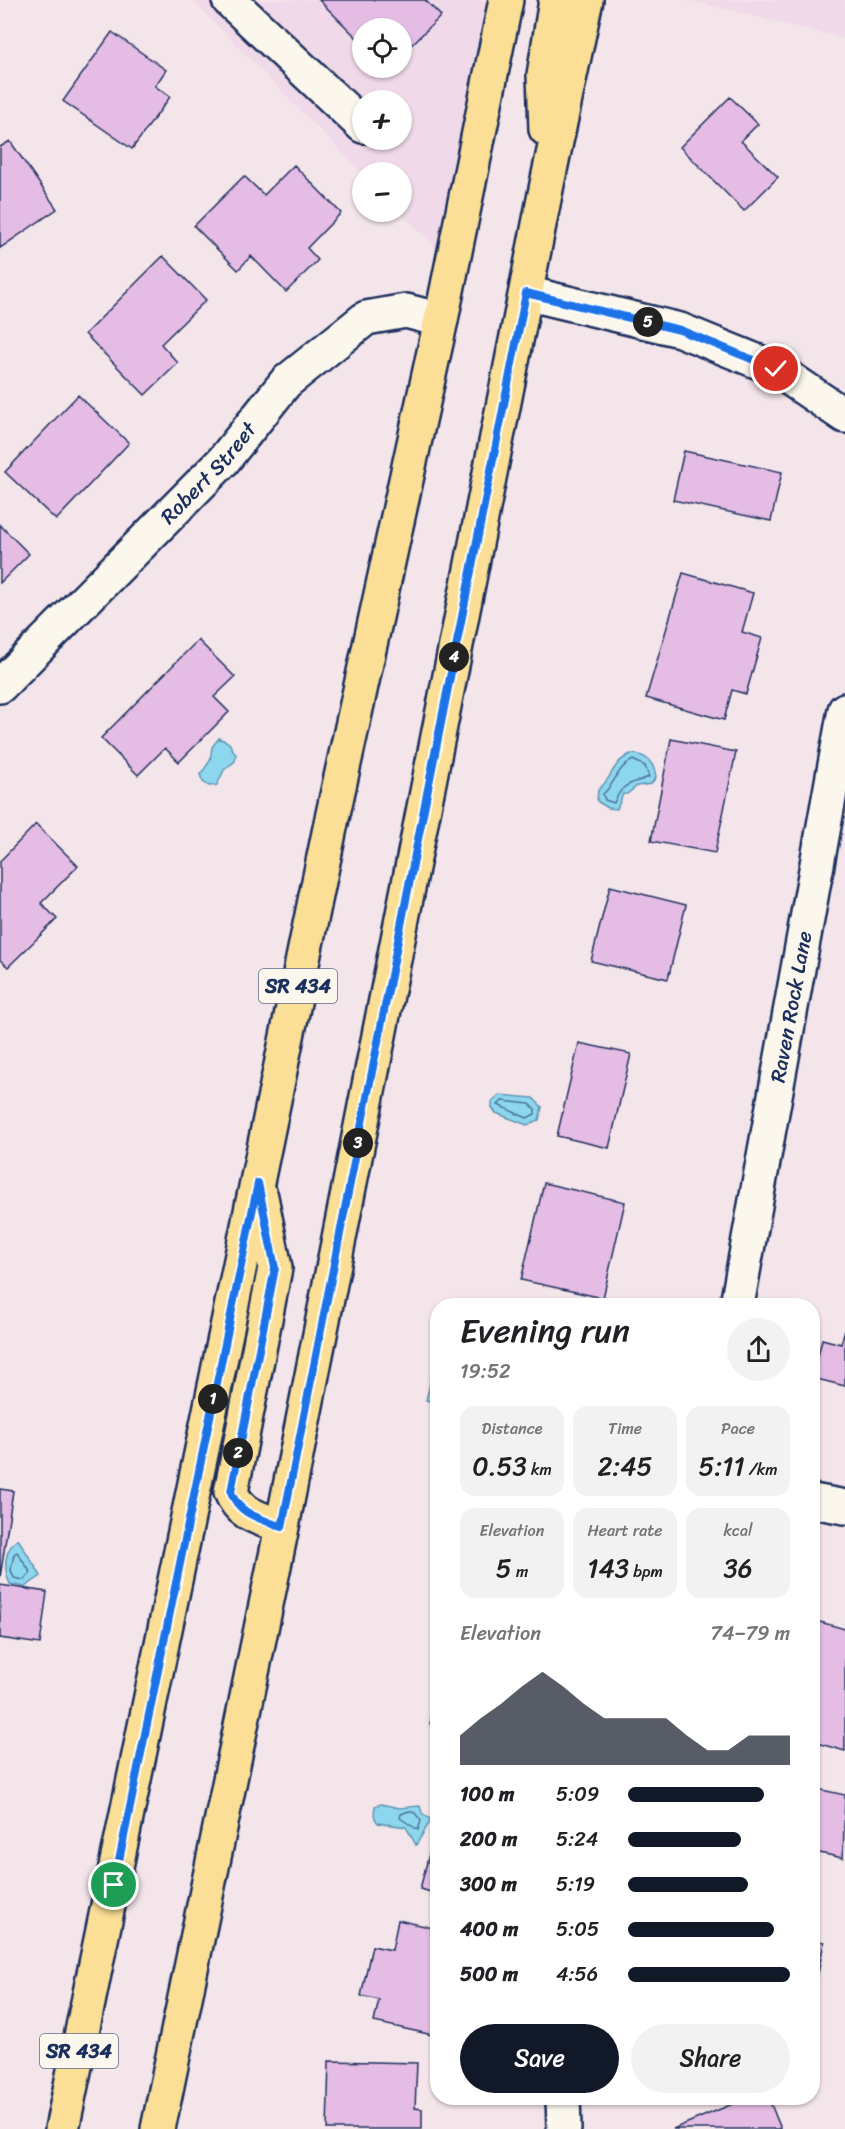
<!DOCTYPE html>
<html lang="en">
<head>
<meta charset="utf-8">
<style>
  body { margin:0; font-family:Sriracha,sans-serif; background:#f2f2f2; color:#202124; height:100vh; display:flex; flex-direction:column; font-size:22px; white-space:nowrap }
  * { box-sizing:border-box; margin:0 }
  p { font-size:20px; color:#757577 }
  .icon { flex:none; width:33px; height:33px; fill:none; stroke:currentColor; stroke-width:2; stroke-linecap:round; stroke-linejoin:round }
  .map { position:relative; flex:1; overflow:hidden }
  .sheet { position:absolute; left:430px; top:1298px; width:390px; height:807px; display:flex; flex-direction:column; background:#fff; border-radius:24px; box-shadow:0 2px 4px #0004 }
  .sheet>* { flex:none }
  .tools { position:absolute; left:352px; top:18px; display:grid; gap:12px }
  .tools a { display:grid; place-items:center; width:60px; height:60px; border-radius:50%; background:#fff; box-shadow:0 2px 4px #0004; font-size:30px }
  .pin { position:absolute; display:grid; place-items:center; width:51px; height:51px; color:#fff; margin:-26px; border:3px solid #fff; border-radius:50%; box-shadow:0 2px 6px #0007 }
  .km { position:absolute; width:30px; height:30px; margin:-15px; border-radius:50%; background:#222; color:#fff; font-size:16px; line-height:30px; text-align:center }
  .round { display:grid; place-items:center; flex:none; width:63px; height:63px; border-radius:32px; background:#f2f2f2 }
  .headline { display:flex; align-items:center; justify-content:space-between; height:102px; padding:0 30px }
  h1 { font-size:33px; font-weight:600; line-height:45px }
  .stats { display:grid; grid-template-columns:repeat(3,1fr); gap:9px; height:102px; padding:6px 30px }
  .stats div { display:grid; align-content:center; border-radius:15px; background:#f2f2f2; text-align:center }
  .stats b { font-size:26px; font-weight:600 }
  .stats small { font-size:16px; font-weight:400 }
  .stats p { font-size:16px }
  .chart { height:168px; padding:12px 30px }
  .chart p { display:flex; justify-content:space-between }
  .chart svg { width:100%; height:108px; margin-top:6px; fill:#111827; opacity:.7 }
  .action { display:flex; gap:12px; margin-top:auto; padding:12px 30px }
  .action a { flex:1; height:69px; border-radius:36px; background:#111827; color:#fff; font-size:24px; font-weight:600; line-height:69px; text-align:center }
  .action a+a { background:#f2f2f2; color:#202124 }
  ul { padding:0 30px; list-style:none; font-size:20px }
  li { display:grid; grid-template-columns:96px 72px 1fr; align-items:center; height:45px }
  li i { height:15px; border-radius:8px; background:#111827 }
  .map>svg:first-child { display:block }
  .built { fill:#f0d9e8; fill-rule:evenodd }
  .water { fill:#8dd7ee; stroke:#5f94b4; stroke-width:1.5 }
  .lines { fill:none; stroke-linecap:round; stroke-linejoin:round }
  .shore { stroke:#497298; stroke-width:1.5 }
  .building { fill:#e5bce4; stroke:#1b2f5e; stroke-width:1.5 }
  .minor-casing { stroke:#1b2f5e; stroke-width:38 }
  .major-casing { stroke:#1b2f5e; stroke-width:38 }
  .minor { stroke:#fbf7ec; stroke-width:33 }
  .major { stroke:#fbdf96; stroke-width:33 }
  .route-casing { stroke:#fff; stroke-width:12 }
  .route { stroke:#1a73e8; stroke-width:8 }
  .labels { text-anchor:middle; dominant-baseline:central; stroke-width:4.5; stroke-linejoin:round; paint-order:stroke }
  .shield { fill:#fbf7ec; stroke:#5e6b89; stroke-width:1.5 }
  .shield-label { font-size:20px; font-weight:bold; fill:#1b2f5e }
  .street-label { font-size:21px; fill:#1b2f5e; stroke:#fbf7ec }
</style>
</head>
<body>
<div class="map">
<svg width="845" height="2129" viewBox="0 0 845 2129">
  <rect width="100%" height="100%" fill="#f4e5ea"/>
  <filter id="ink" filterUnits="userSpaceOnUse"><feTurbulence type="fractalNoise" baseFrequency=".0167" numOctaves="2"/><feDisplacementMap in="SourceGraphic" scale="12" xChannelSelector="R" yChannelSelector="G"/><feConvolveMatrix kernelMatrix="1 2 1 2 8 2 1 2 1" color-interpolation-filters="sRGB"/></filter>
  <g filter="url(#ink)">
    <path class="built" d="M192,0H488L437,249L400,212H402V172L363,174ZM363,28H402V68H363ZM363,100H402V140H363Z
      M688,0H845V39Z"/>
    <path class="water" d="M219,738L229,743L236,755L235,761L224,770L217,785L209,786L203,782L200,775L210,761L212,747Z
      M631,754C646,754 654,763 656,777L651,784L637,786L627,794H623L617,809L608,808L597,801L598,790C614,777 611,763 631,754Z
      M499,1095L533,1098L542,1107L539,1120L527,1125L496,1113L492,1108V1102Z
      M432,1376H438V1404L426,1400Z
      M18,1539L41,1576L25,1587L10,1584C3,1568 4,1549 18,1539Z
      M381,1804L399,1808L420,1806L422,1813L431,1820L416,1845L406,1827L378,1823C373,1817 374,1813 375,1806Z"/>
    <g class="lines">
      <path class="shore" d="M633,760L645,766L649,777C629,785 623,782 614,803L605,800L603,794C616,783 617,767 633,760Z
        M502,1101L530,1104L535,1109V1114L527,1118L498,1105Z
        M17,1552L31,1573L24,1580L14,1578L11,1570L14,1554Z
        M409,1811L415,1813L421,1821L418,1830L400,1818L401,1814Z"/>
    </g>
    <path class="building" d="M319,0H425L441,16L402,54V28H363V44Z
      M112,32L166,70L155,86L170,97L132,149L63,101Z
      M730,97L758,124L741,141L778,177L744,211L680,147Z
      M10,141L57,209L0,248V147Z
      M294,165L341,213L307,248L318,260L286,292L251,256L238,270L194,226L244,176L264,195Z
      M163,256L206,300L161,344L178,363L145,395L85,334Z
      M78,395L129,443L56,520L5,472Z
      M684,451L782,472L771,521L673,500Z
      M0,525L29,554L0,583Z
      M683,573L753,593L742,632L762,638L746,694L732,690L724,720L646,698Z
      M198,640L235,677L214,697L229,712L179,762L165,748L138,775L101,738Z
      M671,739L736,752L715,853L651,841Z
      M36,824L78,866L41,903L57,919L8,967L0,960V861Z
      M610,886L686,905L668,979L591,961Z
      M579,1043L631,1054L609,1148L557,1136Z
      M544,1183L625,1202L603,1298L521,1280Z
      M845,1329V1386L813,1378L822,1339L841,1344Z
      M0,1489L13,1491L0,1578Z
      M0,1585L47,1592L40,1644L0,1638Z
      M813,1620L845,1629V1751L813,1742Z
      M438,1693V1726L430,1724Z
      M813,1788L845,1795L843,1858L815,1852L813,1863Z
      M438,1820V1894L420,1889Z
      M398,1920L438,1929V2012L433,2035L374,2022L379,2000L361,1996L372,1946L392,1950Z
      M813,1940L824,1942L813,2000Z
      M329,2061L417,2063L415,2108L422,2109V2129H327Z
      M749,2097H768L781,2129H673Z"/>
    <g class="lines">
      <g class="minor-casing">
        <g id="minor">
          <path d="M229,0L363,126"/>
          <path d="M526,293L680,330L776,369L845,416"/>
          <path id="s1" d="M0,686L223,461L286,382L366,318L406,311L441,320"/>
          <path id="s2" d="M737,1305L845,710"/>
          <path d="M813,1501L845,1507"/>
          <path d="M563,2097L564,2129"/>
        </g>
      </g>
      <g class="major-casing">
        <path id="major" d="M546,129L544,75L556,0
          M261,1197L275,1268L231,1492C240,1515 260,1518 282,1527
          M62,2129L331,823L441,320L506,0
          M158,2129L282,1527L547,184L586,0"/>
      </g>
      <use href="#minor" class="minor"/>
      <use href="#major" class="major"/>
    </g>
  </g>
  <g class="lines" filter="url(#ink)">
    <g class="route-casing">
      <path id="route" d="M114,1885L258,1183L275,1268L231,1492C239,1515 260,1518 282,1527L526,293L680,330L776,369"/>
    </g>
    <use href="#route" class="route"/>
  </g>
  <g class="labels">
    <g class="shield">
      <rect x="259" y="969" width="78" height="34" rx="4.5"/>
      <rect x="40" y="2034" width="78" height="34" rx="4.5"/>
    </g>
    <g class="shield-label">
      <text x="298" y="986">SR 434</text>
      <text x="79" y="2051">SR 434</text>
    </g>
    <g class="street-label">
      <text stroke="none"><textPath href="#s1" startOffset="298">Robert Street</textPath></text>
      <text stroke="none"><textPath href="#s2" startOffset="303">Raven Rock Lane</textPath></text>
    </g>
  </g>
</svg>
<div class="tools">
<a><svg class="icon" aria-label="locate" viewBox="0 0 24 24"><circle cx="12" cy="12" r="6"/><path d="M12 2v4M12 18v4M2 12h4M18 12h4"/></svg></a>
<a>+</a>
<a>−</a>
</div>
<div class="pin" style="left:114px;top:1885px;background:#1e9e55"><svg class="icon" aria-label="arrive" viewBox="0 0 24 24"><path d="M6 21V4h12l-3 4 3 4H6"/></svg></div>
<div class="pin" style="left:776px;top:369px;background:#d93025"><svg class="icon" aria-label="check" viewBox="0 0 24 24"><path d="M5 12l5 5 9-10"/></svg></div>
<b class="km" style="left:213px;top:1399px">1</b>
<b class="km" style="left:238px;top:1453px">2</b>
<b class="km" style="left:358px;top:1143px">3</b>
<b class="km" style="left:454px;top:657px">4</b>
<b class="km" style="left:648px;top:322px">5</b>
<section class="sheet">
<div class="headline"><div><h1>Evening run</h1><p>19:52</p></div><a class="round"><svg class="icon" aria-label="share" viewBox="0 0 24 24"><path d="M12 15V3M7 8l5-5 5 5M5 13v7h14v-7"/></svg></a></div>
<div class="stats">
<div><p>Distance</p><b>0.53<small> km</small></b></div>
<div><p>Time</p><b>2:45</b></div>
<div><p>Pace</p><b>5:11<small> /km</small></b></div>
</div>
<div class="stats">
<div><p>Elevation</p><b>5<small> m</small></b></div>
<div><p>Heart rate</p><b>143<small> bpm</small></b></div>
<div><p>kcal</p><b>36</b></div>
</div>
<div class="chart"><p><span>Elevation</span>74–79 m</p>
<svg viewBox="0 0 160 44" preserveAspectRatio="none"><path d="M0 44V32L10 25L20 19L30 12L40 6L50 12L60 19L70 25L80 25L90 25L100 25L110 32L120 38L130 38L140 32L150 32L160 32V44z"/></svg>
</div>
<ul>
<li><b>100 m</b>5:09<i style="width:84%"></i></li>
<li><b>200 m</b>5:24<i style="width:70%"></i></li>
<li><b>300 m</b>5:19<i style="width:74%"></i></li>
<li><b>400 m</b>5:05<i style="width:90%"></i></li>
<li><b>500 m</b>4:56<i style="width:100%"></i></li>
</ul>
<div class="action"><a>Save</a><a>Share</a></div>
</section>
</div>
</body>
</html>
